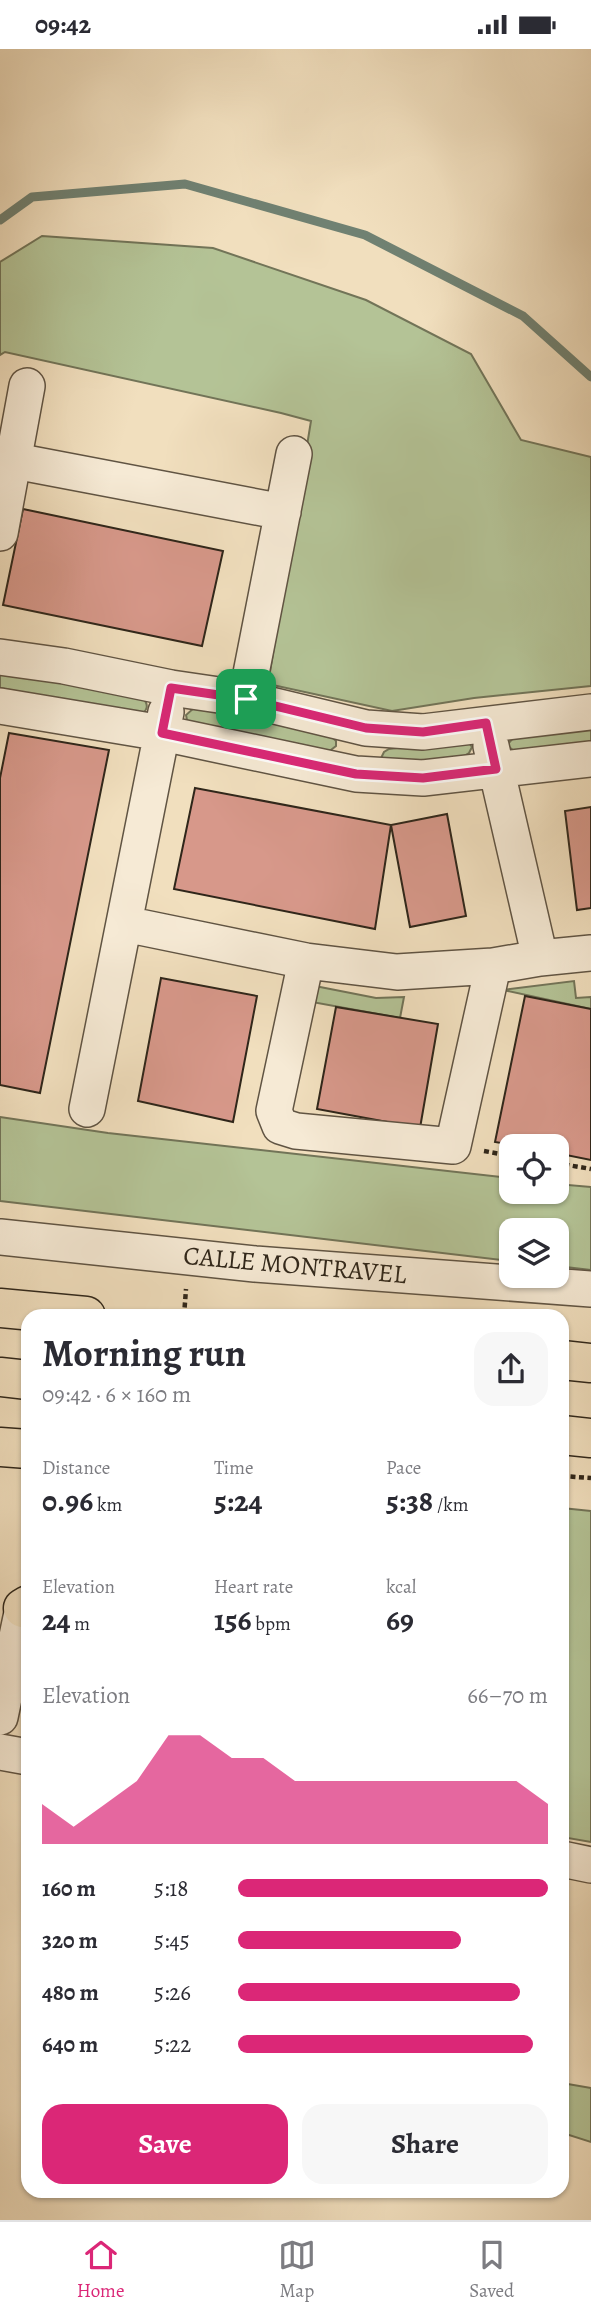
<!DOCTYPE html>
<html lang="en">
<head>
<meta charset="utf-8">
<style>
  body { margin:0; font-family:Alegreya,serif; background:#f7f7f7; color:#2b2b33; height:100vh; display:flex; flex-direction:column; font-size:26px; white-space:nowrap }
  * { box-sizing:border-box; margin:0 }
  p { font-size:23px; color:#7c7c81 }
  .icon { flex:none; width:38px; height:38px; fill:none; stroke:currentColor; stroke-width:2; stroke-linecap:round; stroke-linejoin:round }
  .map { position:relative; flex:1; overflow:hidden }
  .side { position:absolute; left:21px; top:1260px; width:548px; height:889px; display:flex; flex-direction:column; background:#fff; border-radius:21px; box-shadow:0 2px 5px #0004 }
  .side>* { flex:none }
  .buttons { position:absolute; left:499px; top:1085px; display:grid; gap:14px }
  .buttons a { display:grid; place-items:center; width:70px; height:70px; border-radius:14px; background:#fff; box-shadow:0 2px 5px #0004; font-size:35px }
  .pin { position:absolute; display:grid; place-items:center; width:60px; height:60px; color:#fff; margin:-30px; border-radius:14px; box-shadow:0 4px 10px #0006 }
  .round { display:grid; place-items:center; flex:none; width:74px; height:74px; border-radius:21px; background:#f7f7f7 }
  .overview { display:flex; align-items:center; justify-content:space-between; height:119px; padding:0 21px }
  h1 { font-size:38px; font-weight:600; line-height:52px }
  .stats { display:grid; grid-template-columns:repeat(3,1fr); gap:10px; height:119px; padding:7px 21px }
  .stats div { display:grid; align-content:center }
  .stats b { font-size:30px; font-weight:600 }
  .stats small { font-size:19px; font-weight:400 }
  .stats p { font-size:19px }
  .chart { height:196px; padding:14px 21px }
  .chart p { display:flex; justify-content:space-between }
  .chart svg { width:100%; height:126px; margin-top:7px; fill:#db2777; opacity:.7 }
  .primary-button { display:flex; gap:14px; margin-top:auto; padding:14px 21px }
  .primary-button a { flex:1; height:80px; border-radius:21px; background:#db2777; color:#fff; font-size:28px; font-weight:600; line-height:80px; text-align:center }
  .primary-button a+a { background:#f7f7f7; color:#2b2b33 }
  ul { padding:0 21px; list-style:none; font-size:23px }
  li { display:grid; grid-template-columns:112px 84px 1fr; align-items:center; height:52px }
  li i { height:18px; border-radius:9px; background:#db2777 }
  .status { display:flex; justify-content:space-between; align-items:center; height:49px; padding:0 35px; background:#fff; direction:ltr }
  .status svg { height:19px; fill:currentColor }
  .tabs { display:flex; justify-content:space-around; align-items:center; height:98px; border-top:2px solid #e1e1e2; background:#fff; font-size:19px; color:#7c7c81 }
  .tabs a { display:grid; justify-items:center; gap:4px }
  .tabs .active { color:#db2777 }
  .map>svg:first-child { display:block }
  .green { fill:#b4c396; stroke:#727458; stroke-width:2 }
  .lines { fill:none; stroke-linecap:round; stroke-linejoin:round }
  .stream { stroke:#708172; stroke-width:9 }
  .building { fill:#d7988a; stroke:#2f261a; stroke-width:2 }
  .minor-casing { stroke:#605443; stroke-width:38 }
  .trunk-casing { stroke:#2f261a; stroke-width:41 }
  .path { stroke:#2f261a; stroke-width:4.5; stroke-dasharray:5 3.5; stroke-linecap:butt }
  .minor { stroke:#f6ead5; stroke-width:35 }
  .trunk { stroke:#f1dfbe; stroke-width:38 }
  .route-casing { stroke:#fff; stroke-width:14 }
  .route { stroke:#db2777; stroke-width:9 }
  .labels { text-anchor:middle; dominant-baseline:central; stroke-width:5; stroke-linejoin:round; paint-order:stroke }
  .street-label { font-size:26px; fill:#2f261a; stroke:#f6ead5 }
</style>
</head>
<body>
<div class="status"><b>09:42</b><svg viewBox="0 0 49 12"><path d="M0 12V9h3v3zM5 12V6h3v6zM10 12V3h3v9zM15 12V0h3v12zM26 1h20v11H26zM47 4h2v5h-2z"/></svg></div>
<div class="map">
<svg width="591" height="2171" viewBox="0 0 591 2171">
  <rect width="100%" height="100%" fill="#f1dfbe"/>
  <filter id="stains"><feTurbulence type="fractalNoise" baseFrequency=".00286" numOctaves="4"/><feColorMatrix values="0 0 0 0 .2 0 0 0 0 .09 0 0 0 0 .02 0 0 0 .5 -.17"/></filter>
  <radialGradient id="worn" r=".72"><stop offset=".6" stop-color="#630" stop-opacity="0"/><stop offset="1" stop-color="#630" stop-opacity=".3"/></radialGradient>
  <path class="green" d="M42,187L213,199L366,251L471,305L521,391L591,408V637L474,649L392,662L268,635L311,372L281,364L5,303L0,306V213Z
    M0,621L143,649C149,656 148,662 139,666L0,639Z
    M195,658L331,687L336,692V697L327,704L192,675L187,671L186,666Z
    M591,679V696L516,704L507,696L514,688Z
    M462,691L469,694L472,698L469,704L464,707L391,716L385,714L381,709L384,703L389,700Z
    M574,932L576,949L591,948V960L503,941Z
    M315,937L376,949L404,948L400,969L312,953Z
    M0,1068L108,1084L511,1129V1143H556L557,1135L591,1138V1221L557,1217L556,1181H511V1212L0,1152Z
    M562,1459L591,1462V1793L562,1788Z
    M562,2034L591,2039V2093L566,2085H562Z"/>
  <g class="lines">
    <path class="stream" d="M0,171L32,148L185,135L365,186L523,267L591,328"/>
  </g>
  <path class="building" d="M23,460L223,502L202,597L3,556Z
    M9,684L109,701L40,1044L0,1036V729Z
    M195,739L391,776L375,880L174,840Z
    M591,758V859L577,861L565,762Z
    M447,765L466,867L410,878L391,776Z
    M161,929L257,947L233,1073L138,1052Z
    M525,947L591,960V1111L556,1104V1097H518L495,1093Z
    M336,958L438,975L420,1079L317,1060Z"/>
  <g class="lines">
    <g class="minor-casing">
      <path id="minor" d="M15,412L283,463
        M0,484L27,337
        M0,608L64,617L171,639L246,650L366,679L423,683L591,663
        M246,650L294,405
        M0,657L162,684L356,725L423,729L591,710
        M491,697L540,909
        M125,875L306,912L397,923L493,917L540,909L591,904
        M306,912L274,1062L280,1077L296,1082L453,1097L493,917
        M87,1060L166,663
        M0,1188L255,1215L591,1240
        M0,1668L23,1559
        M0,1703L28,1708
        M562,1810L591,1816"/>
    </g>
    <g class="trunk-casing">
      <path id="trunk" d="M0,1259L86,1267
        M562,1311L591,1314
        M0,1328L28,1331
        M562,1386L591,1389
        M0,1398L28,1400
        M23,1559L28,1556"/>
    </g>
    <path class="path" d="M484,1102L511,1107
      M556,1114L591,1120
      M184,1267L186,1240
      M562,1427L591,1429"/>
    <use href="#minor" class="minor"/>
    <use href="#trunk" class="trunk"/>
  </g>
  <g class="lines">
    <g class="route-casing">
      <path id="route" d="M171,639L246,650L366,679L423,683L486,674L496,720L423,729L356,725L162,684Z"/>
    </g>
    <use href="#route" class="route"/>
  </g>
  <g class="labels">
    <g class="street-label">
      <text transform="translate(295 1216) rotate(5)">CALLE MONTRAVEL</text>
    </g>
  </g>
  <rect width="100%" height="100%" filter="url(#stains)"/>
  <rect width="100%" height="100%" fill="url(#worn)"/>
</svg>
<div class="buttons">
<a><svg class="icon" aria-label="locate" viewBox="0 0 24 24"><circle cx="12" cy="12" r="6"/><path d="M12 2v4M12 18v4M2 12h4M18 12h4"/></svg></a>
<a><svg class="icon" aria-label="layers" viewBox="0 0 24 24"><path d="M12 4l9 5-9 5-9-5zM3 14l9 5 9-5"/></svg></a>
</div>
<div class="pin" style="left:246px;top:650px;background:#1e9e55"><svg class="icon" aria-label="arrive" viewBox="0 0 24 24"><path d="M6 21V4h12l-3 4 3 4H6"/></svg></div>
<section class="side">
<div class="overview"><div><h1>Morning run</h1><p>09:42 · 6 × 160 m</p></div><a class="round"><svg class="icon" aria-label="share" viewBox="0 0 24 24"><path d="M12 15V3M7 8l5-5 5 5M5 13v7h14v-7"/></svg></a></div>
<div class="stats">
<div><p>Distance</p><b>0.96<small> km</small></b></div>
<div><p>Time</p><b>5:24</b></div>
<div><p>Pace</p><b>5:38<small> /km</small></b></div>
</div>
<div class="stats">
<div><p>Elevation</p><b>24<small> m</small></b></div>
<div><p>Heart rate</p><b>156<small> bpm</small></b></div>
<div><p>kcal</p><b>69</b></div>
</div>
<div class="chart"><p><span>Elevation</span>66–70 m</p>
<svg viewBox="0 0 160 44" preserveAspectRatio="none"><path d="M0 44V30L10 38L20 30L30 22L40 6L50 6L60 14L70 14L80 22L90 22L100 22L110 22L120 22L130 22L140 22L150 22L160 30V44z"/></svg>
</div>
<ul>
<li><b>160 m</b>5:18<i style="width:100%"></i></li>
<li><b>320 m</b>5:45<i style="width:72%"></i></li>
<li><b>480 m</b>5:26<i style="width:91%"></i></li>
<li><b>640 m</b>5:22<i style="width:95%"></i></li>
</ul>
<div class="primary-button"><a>Save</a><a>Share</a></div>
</section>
</div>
<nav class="tabs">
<a class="active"><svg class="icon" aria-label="home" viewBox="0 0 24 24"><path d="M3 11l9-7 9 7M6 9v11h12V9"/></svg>Home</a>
<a><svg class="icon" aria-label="map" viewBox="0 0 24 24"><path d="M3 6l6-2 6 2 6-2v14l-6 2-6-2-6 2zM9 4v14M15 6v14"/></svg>Map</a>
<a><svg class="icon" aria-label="saved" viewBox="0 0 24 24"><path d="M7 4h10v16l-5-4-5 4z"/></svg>Saved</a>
</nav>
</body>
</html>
